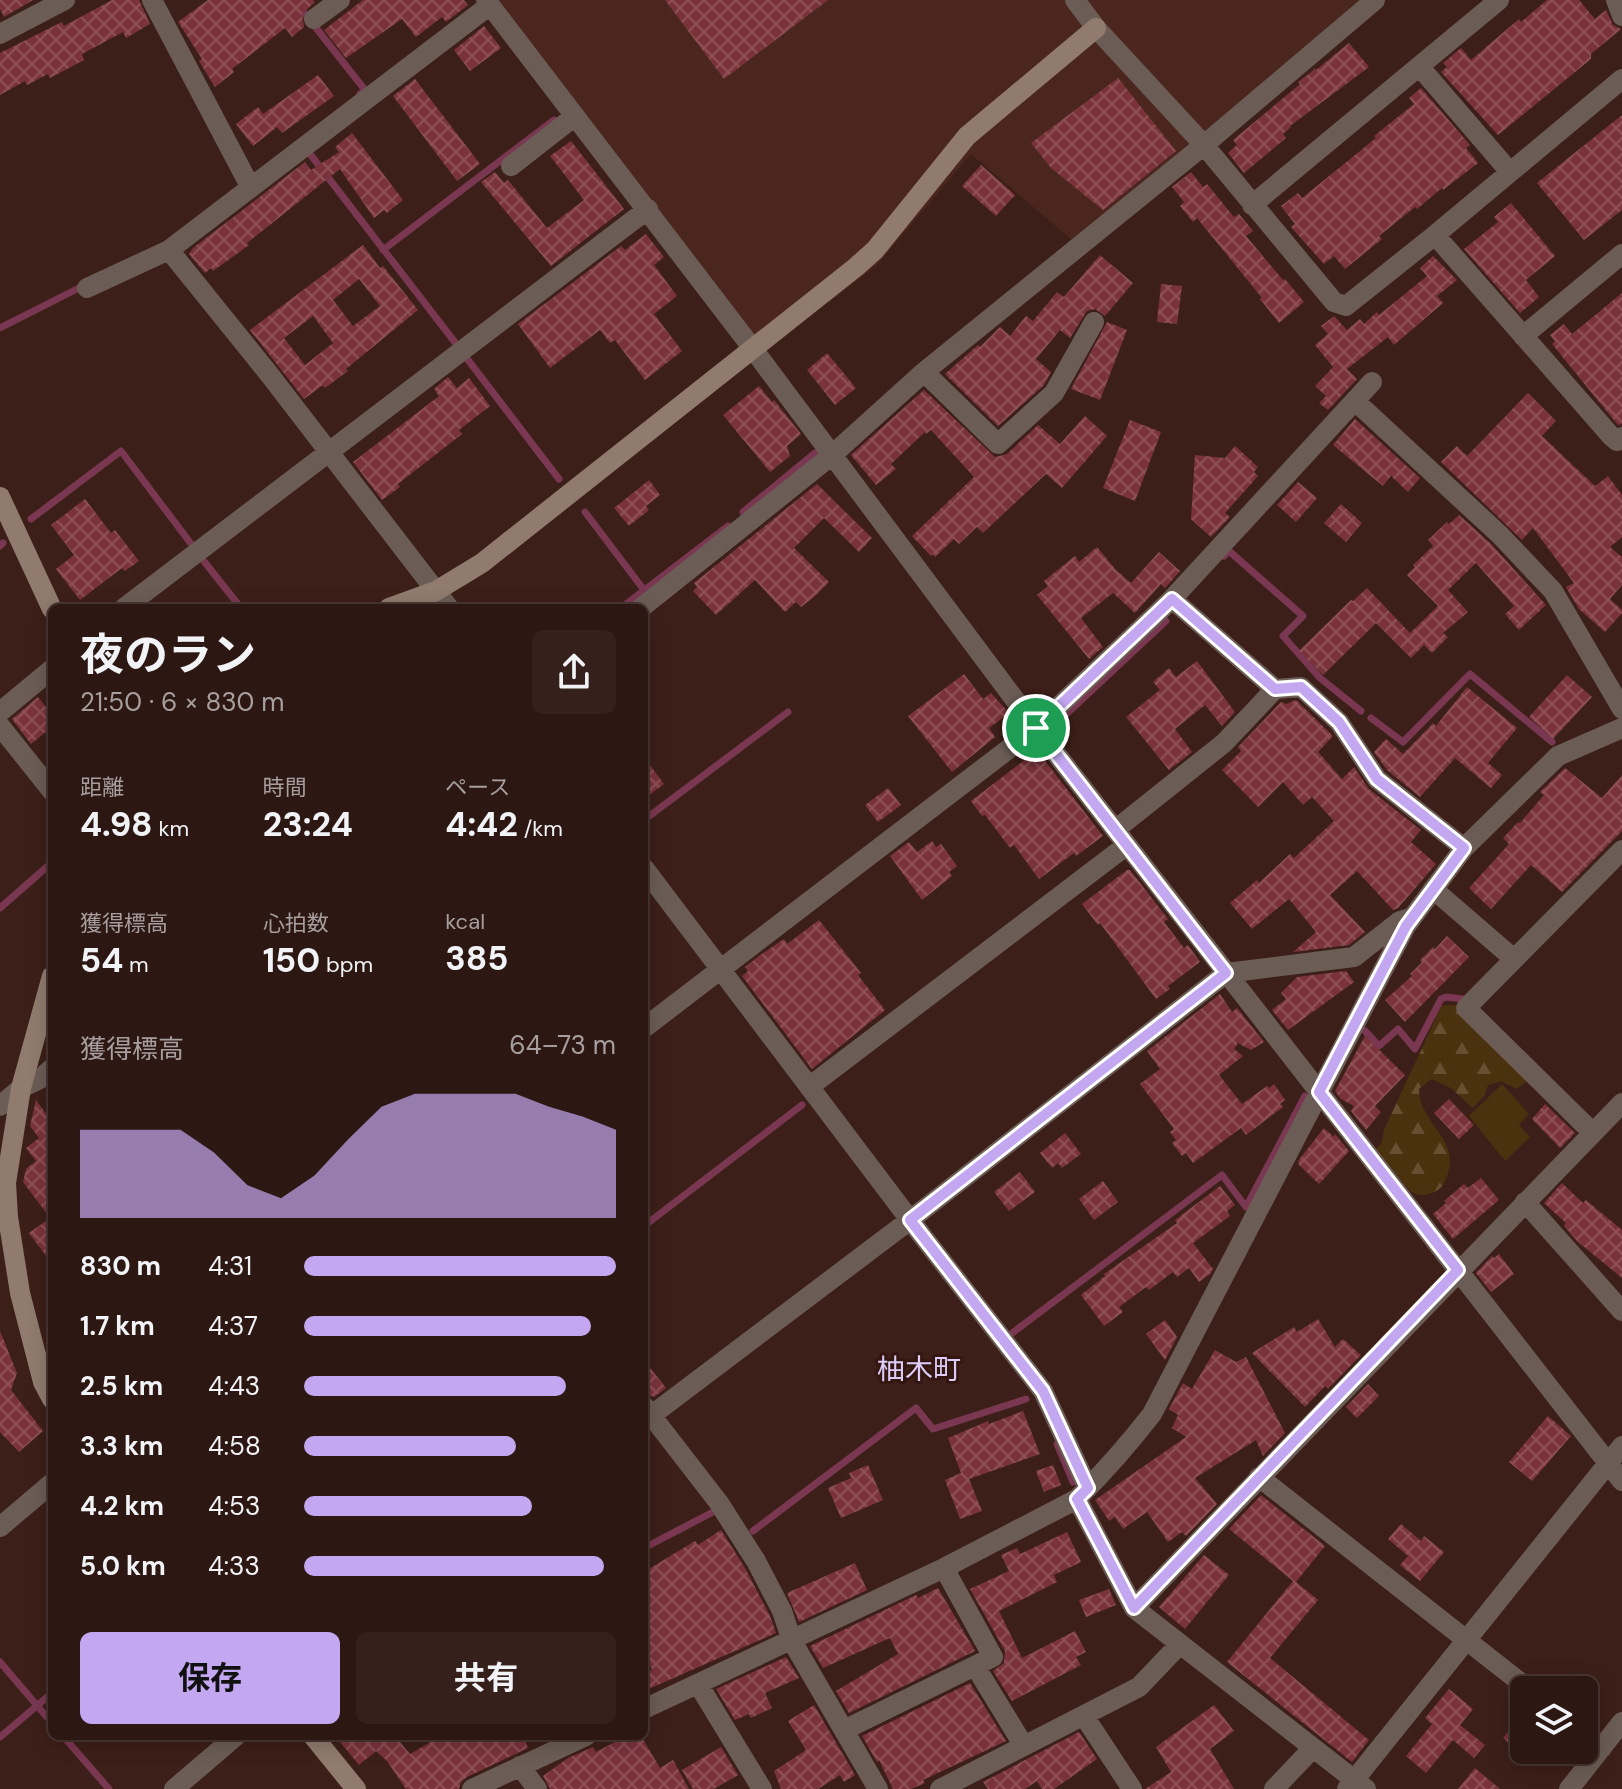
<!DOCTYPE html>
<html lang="ja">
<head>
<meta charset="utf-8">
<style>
  body { margin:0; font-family:"DM Sans","Noto Sans JP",sans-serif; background:#35201b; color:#f1f3f6; height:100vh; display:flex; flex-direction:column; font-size:30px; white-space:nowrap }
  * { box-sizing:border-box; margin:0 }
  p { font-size:26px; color:#a79f9f }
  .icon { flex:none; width:44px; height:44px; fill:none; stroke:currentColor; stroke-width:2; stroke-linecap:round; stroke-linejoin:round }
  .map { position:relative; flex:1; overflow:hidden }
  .details { position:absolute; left:48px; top:604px; width:600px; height:1136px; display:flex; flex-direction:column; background:#2d1712; border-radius:12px; box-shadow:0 4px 20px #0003,0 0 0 2px #483632 }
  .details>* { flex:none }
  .tools { position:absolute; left:1510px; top:1676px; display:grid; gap:16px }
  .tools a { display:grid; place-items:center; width:88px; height:88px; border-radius:12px; background:#2d1712; box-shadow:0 4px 20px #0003,0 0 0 2px #483632; font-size:40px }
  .pin { position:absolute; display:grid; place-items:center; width:68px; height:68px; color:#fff; margin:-34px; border:4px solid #fff; border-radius:50%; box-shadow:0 2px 8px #0007 }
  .round { display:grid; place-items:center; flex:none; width:84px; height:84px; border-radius:12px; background:#35201b }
  .summary { display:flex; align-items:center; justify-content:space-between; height:136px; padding:0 32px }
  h1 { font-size:44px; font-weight:700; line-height:60px }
  .stats { display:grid; grid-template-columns:repeat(3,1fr); gap:12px; height:136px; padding:8px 32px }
  .stats div { display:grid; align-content:center }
  .stats b { font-size:34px; font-weight:700 }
  .stats small { font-size:22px; font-weight:400 }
  .stats p { font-size:22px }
  .chart { height:224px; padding:16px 32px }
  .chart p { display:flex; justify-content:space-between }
  .chart svg { width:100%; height:144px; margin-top:8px; fill:#c4a7f1; opacity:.7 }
  .primary-button { display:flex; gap:16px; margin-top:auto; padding:16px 32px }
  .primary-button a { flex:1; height:92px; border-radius:12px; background:#c4a7f1; color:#111; font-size:32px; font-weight:700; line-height:92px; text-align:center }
  .primary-button a+a { background:#35201b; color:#f1f3f6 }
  ul { padding:0 32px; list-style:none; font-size:26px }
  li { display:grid; grid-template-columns:128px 96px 1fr; align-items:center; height:60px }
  li i { height:20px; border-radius:10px; background:#c4a7f1 }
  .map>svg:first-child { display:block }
  .built { fill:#4b261e }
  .forest { fill:url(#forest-firs) }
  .park { fill:#4b320e }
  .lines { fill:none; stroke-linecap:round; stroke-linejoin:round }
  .stream { stroke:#7a3751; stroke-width:7 }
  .building { fill:url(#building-cross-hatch); fill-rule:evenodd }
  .street { stroke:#6b5d55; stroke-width:20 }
  .secondary { stroke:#907b6e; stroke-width:20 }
  .route-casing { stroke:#fff; stroke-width:16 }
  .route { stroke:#c4a7f1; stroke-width:10 }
  .labels { text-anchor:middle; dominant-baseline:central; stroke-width:6; stroke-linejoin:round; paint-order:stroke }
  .quarter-label { font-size:28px; fill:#dcccf7; stroke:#32160f }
</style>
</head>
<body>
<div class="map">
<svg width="1622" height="1789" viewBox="0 0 1622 1789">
  <defs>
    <pattern id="forest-firs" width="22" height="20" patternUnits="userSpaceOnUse" patternTransform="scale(2)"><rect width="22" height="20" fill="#4b320e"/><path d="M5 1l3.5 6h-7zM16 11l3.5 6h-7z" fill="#665031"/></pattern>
    <pattern id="building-cross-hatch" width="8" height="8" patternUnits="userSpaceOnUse" patternTransform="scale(2)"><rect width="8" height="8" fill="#7a333a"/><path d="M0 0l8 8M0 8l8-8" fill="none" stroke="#8e5056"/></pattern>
  </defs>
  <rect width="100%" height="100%" fill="#3c1f18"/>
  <path class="built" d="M494,0H1359L1202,136L1072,240L971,154L876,266L764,351Z"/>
  <path class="forest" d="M1442,1005H1458L1531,1079L1516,1089L1502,1081L1488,1085L1485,1095L1473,1108L1451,1088L1431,1079L1419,1089C1419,1124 1461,1138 1447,1176C1445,1182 1442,1188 1436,1191C1428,1196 1419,1196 1411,1192L1376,1150L1382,1142L1384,1130Z"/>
  <path class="park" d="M1502,1084L1529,1114L1519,1125L1530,1137L1505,1161L1469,1116Z"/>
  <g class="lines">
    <path class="stream" d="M294,0L365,90L360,94
      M310,154L457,345
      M383,250L554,120
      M0,328L83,286
      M465,356L559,479
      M585,512L644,590
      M743,512L815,453
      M31,519L121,451L192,545
      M0,546L3,543
      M1224,556L1229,551L1303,616L1283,636L1320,678L1361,711
      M203,560L241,608
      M621,608L728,526
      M1371,718L1403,742L1470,674L1552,742
      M1059,721L1166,621
      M644,820L788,712
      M0,908L49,865
      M1365,1031L1379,1046L1398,1029L1415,1049L1441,999L1446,997L1463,999
      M644,1226L802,1105
      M1011,1334L1222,1175L1246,1207L1305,1096
      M1057,1444L1073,1482
      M753,1531L916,1408L933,1429L1026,1399
      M644,1548L713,1512
      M0,1662L52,1723
      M63,1736L109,1789
      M0,1737L52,1693"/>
  </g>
  <path class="building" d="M0,0H33L4,17L0,9Z
    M112,0H139L150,24L126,38L123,32L82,54L84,60L50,78L48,74L27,85L25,81L0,95V53L62,22L64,26Z
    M208,0H313L315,2L302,14L304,27L292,37L285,28L232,69L234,72L215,87L199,61L202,59L178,22Z
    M363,0H464L468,5L446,22L442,17L416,37L402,19L346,58L324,30Z
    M665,0H828L724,79Z
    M1547,0H1579L1595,19L1606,10L1613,25L1621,29L1591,54V59L1498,135L1441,72L1447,67L1443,63L1461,48L1471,60L1519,19L1521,22Z
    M484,26L501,48L470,71L454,50Z
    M1349,43L1369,67L1290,126L1291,127L1283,134L1286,138L1244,173L1228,153L1237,145L1233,140L1300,84L1298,82L1310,73L1315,68L1316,70Z
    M318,75L334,96L282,133L277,127L253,146L236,124L258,107L263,114Z
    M1118,78L1176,151L1103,210L1051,168L1031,143Z
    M415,79L480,164L457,181L393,96Z
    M1421,88L1470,145L1466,148L1478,163L1443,190L1442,188L1417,209L1415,207L1379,236L1382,239L1345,269L1334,256L1324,264L1291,227L1295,224L1281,206L1298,193L1302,198L1376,138L1374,136L1414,104L1409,98Z
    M1622,115V210L1584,240L1537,183Z
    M352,133L403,200L387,213L384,210L374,218L340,169L247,243L249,245L213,271L211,268L205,273L189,254L193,248L305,162L311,170L339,152L335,147Z
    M571,141L624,209L551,266L481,182L495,172L504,183L508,180L547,228L584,200L550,156Z
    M981,165L1015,195L996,216L962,186Z
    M1191,172L1203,187L1207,184L1234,217L1239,214L1253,231L1246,236L1283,280L1285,279L1304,302L1279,323L1260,299L1262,298L1197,218L1193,222L1180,206L1184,202L1172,187Z
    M1511,203L1555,256L1526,280L1539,297L1520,313L1464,249L1498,222L1494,217Z
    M646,234L664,257L654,265L677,296L654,314L682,351L645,380L615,340L610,343L600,330L550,368L518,324L621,246L625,250Z
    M363,245L380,268L383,266L418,310L346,369L348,371L325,388L323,385L304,399L250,330ZM359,279L380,306L353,326L333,300ZM313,316L333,343L305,365L284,338Z
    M1100,255L1133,283L1105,316L1095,309L1087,311L1070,338L1060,330L1036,359L1051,372L1044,385L998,426L945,374L978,345L980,347L1000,327L1010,336L1026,316L1033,321L1057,292L1064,297Z
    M1433,256L1457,280L1437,296L1443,303L1394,345L1388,337L1347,369L1357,379L1328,410L1319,403L1326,396L1315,386L1333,367L1315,345L1328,334L1321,326L1334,316L1347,330L1360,319L1364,324L1377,312L1379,315L1427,276L1420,268Z
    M1161,284L1182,286L1177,324L1157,322Z
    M1622,293V424L1618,425L1552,344L1555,341L1550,335L1564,324L1572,334Z
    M1107,322L1127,330L1100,400L1071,389Z
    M827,353L856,388L835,405L807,370Z
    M448,377L457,388L469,378L490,406L459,430L462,434L398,484L400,487L382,500L353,462L439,396L434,389Z
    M759,386L772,402L774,400L801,434L787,446L790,456L770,472L723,415Z
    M924,390L995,457L1007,454L1038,425L1060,444L1085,416L1107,436L1062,488L1046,474L983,533L977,527L959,544L954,539L935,557L933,554L931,556L912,536L974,477L931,430L926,434L925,432L891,464L896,469L876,485L851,455Z
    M1528,393L1556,421L1542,436L1595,486L1608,476L1622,495V537L1610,547L1622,557V585L1610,599L1622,610V613L1605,632L1579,609L1566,587L1574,583L1533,528L1522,540L1441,462L1457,446L1467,456Z
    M1355,419L1420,478L1408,492L1391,476L1383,486L1333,445Z
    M1130,420L1161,432L1135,501L1103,488Z
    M1235,446L1258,467L1254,472L1258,476L1225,513L1230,517L1211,537L1191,519L1195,455L1225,458Z
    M649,480L660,495L646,506L649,510L629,526L614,508Z
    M1298,482L1317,498L1296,522L1277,505Z
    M817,484L872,538L859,552L824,518L794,548L829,582L814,597L801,607L796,602L785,612L755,580L716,615L693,591L697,587L694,583Z
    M85,499L111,533L115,530L139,561L125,571L122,568L80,600L56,569L74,555L51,525Z
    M1341,504L1362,523L1346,542L1324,523Z
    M1459,515L1491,544L1546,605L1519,630L1505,614L1514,606L1476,563L1448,590L1468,612L1443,633L1448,637L1432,653L1424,645L1411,658L1376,623L1323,675L1299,651L1351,600L1353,601L1367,588L1410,633L1438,606L1407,575L1415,567L1413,565L1433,546L1428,540L1447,522L1449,524Z
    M1097,547L1116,570L1131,583L1159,552L1180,571L1165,588L1161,584L1135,613L1113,593L1081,618L1103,647L1089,659L1037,595L1048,586L1044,581L1055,572L1075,556L1079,562Z
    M1197,661L1235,712L1222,726L1205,705L1175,729L1192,752L1169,770L1126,717L1160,690L1153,682L1169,668L1176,677Z
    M964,674L983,699L991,693L1009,713L989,728L995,737L952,772L908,716Z
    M1567,675L1592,697L1553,739L1529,717Z
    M1467,687L1517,728L1488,763L1502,775L1491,788L1455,758L1420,797L1387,770L1374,752L1386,739L1403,754L1433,723L1436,726Z
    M38,697L52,715V727L31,744L12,719Z
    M1296,700L1333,736L1318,752L1342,779L1354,767L1369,789L1421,830L1411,842L1436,864L1398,908L1393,910L1357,871L1330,895L1365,932L1349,945L1293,952L1316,932L1289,899L1252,929L1230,903L1257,880L1259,883L1290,854L1294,858L1334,821L1312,797L1303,805L1283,782L1258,807L1222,770L1241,751L1238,747L1281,702L1286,704Z
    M1039,753L1103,836L1076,856L1074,853L1039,879L1014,845L1010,848L985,815L982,816L971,801L1027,758L1029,761Z
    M644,757L664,784L644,799Z
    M1565,768L1602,798L1622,775V831L1562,892L1531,865L1491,909L1469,888L1509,844L1503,838L1518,822L1520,823L1544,795L1540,792Z
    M888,788L901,805L878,822L865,805Z
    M932,841L936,847L941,844L957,866L949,872L952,876L922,900L890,856L909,842L917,852Z
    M1127,870H1130L1168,919L1164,922L1184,948L1188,945L1200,962L1168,986L1170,989L1156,999L1100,923L1098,925L1082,904Z
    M819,920L861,973L858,975L885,1010L812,1069L742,976L748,971L745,967L759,956L784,939L787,944Z
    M1447,936L1469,957L1405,1022L1385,1000L1412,976L1410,974L1422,962L1420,960L1433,947L1435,949Z
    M1346,971L1354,982L1288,1030L1272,1010L1286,999L1281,993L1297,977Z
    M1220,994L1232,1012L1237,1008L1264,1042L1251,1050L1238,1043L1234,1049L1243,1056L1219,1075L1242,1104L1267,1086L1269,1088L1274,1084L1285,1100L1280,1104L1283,1107L1246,1135L1241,1128L1193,1163L1186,1153L1182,1156L1172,1143L1176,1140L1170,1132L1174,1129L1140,1084L1160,1069L1147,1051Z
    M1365,1036L1405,1075L1375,1106L1381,1112L1366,1130L1351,1111L1354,1106L1341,1099L1335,1091Z
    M1449,1099L1474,1125L1459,1139L1434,1113Z
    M36,1100L52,1122V1264L29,1233L50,1218L23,1182L26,1169L36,1161L26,1148L39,1138L30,1126Z
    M1545,1104L1575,1133L1560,1148L1532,1119Z
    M1324,1128L1334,1137L1335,1134L1349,1151L1319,1184L1299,1165L1298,1161Z
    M1065,1133L1081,1154L1062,1168L1058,1163L1052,1168L1040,1153Z
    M1020,1172L1035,1192L1009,1211L994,1192Z
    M1481,1178L1499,1200L1453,1239L1433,1214L1446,1203L1444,1201L1464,1184L1468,1188Z
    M1103,1181L1118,1202L1094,1220L1079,1199Z
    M1562,1183L1583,1203L1586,1200L1622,1230V1278L1577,1241L1564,1226L1566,1223L1544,1203Z
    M1220,1186L1235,1205L1227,1211L1230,1216L1193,1243L1213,1269L1210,1274L1199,1282L1189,1268L1177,1277L1173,1272L1149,1290L1146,1287L1119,1307L1123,1312L1104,1326L1081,1295L1105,1276L1104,1274L1177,1223L1175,1220Z
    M1499,1254L1514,1274L1491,1292L1476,1273L1492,1256L1494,1258Z
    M1318,1319L1335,1347L1343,1339L1361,1355L1328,1389L1325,1386L1305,1407L1252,1353L1294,1327L1297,1332Z
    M1165,1320L1177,1337L1165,1360L1146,1334Z
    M0,1331L17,1373L11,1390L43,1431L19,1452L0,1432Z
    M1215,1350L1236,1362L1246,1357L1285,1433L1263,1456L1256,1440L1195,1478L1217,1504L1186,1536L1182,1532L1168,1542L1147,1512L1123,1529L1115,1517L1109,1521L1095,1500L1186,1437L1172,1428L1178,1415L1169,1409L1183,1383L1192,1389Z
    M644,1360L666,1388L654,1397L644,1393Z
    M1368,1384L1379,1396L1357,1418L1346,1407Z
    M1023,1411L1040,1454L969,1479L982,1511L960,1519L945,1480L961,1473L948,1438L988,1421L989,1424Z
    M1548,1416L1571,1436L1532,1481L1509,1462Z
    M868,1465L883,1500L841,1518L828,1488L851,1478L849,1473Z
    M1053,1465L1061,1485L1044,1492L1036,1471Z
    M1261,1495L1325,1546L1296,1582L1318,1600L1270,1658L1369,1740L1352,1762L1227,1662L1293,1581L1229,1529Z
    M1401,1524L1421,1541L1424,1536L1444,1552L1420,1581L1400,1565L1408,1556L1388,1539Z
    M721,1530L745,1568L770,1616L776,1633L644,1691V1674L652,1670L644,1651V1572L695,1541L698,1545Z
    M1067,1532L1081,1562L1054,1575L1057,1582L999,1611L1022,1658L1075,1631L1086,1652L1076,1657L1081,1665L1012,1701L993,1671L1004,1663L1005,1651L970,1589L1009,1571L1001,1555L1017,1548L1020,1554Z
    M1204,1555L1229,1575L1185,1629L1159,1607Z
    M855,1563L867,1590L799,1622L787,1593Z
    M938,1588L975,1651L849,1713L836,1691L898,1654L890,1638L823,1668L810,1646L916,1595L918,1598Z
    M1109,1589L1116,1605L1086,1617L1079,1600Z
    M786,1657L799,1678L765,1693L772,1708L751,1718L749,1714L735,1720L716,1689Z
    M970,1683L1006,1741L923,1780L925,1783L911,1789H893L879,1760L877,1762L862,1736Z
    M1449,1689L1473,1709L1460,1725L1485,1745L1474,1758L1453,1740L1426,1773L1406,1756L1432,1724L1425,1718Z
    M814,1705L855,1775L844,1782L840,1775L818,1789H781L774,1771L806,1750L788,1721Z
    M1214,1705L1234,1731L1210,1749L1234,1789H1145L1171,1772L1156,1747Z
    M1524,1713V1740L1516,1749L1503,1738Z
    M1079,1732L1097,1759L1054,1789H1042L1037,1781L1025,1789H988L983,1782Z
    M335,1736H395L410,1754L441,1736H523L528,1748L467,1777L461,1782L459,1789H406L387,1761L376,1751L359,1765Z
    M626,1736H641L660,1768L673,1760L689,1789H550L543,1776L568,1758L593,1747L596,1752Z
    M721,1747L738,1775L714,1789H693L682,1770Z
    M1475,1768L1500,1789H1458Z"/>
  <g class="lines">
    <path class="street" d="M152,0L251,188
      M486,0L753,349L1036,728L1622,1481
      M1075,0L1096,28L1204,145L1334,302L1346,306L1435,235L1611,436L1617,441L1622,437
      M1616,0L1622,16
      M314,19L340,0
      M0,34L65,0
      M1419,66L1510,172
      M511,166L575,116
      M1252,205L1499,0
      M1435,235L1622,79
      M169,250L269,374L449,608
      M87,288L169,250L490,5
      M1523,336L1622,254
      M924,372L998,444L1054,393L1094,322
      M1355,401L1500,535L1553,591L1622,709
      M1172,599L1275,689L1301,687L1339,722L1377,779L1464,848
      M124,608L648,209
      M641,608L831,456L924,372L1204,145L1375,0
      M0,712L52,669
      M0,726L52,791
      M1115,830L1224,743L1275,689
      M644,868L910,1220L1043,1391L1088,1488
      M1433,889L1514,959
      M644,1028L1036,728L1172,599L1372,382
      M809,1087L1127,845
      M0,1106L21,1088L40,1079L52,1068
      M1593,1133L1466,1008L1622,850
      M1525,1202L1622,1311
      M644,1406L719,1503L756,1561L782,1611L792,1641L878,1789
      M644,1421L910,1220L1226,973L1354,957L1400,921L1410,918
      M1259,1477L1530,1690
      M1077,1499L1134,1608L1366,1789
      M0,1527L52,1483
      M1134,1608L1622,1103
      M975,1666L1024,1746
      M698,1684L762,1789
      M644,1709L944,1568L1077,1499C1104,1472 1128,1445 1152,1414L1406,926L1464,848L1558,756L1622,728
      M1084,1716L1132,1789
      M844,1730L993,1657L944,1568
      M1584,1733L1602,1748
      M520,1766L537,1789
      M174,1789L236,1736
      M472,1789L586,1736
      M940,1789L1139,1687L1180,1644
      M1274,1789L1313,1748
      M1347,1789L1622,1446
      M1569,1789L1622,1722"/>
    <path class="secondary" d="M0,497L52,609
      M389,608L436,591L482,563L856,267L875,250L967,136L1096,28
      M52,976L21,1088L6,1183L8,1217L20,1293L43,1382L52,1399
      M313,1736L356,1789"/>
  </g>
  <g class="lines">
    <g class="route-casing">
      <path id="route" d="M1172,599L1275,689L1301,687L1339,722L1377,779L1464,848L1406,926L1319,1092L1458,1270L1134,1608L1077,1499L1088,1488L1043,1391L910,1220L1226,973L1036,728Z"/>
    </g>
    <use href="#route" class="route"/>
  </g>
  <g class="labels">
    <g class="quarter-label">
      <text x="919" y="1369">柚木町</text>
    </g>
  </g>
</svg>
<div class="tools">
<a><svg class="icon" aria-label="layers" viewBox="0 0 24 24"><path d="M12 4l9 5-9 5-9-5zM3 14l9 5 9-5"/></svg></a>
</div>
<div class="pin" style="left:1036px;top:728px;background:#1e9e55"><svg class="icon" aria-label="arrive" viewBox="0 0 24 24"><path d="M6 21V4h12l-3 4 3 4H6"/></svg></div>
<section class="details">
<div class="summary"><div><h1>夜のラン</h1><p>21:50 · 6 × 830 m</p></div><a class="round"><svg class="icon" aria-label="share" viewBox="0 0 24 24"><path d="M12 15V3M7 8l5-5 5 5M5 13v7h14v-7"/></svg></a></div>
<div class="stats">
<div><p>距離</p><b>4.98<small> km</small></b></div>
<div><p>時間</p><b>23:24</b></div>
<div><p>ペース</p><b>4:42<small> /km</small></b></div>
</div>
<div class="stats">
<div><p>獲得標高</p><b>54<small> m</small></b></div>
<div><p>心拍数</p><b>150<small> bpm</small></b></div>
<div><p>kcal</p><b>385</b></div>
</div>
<div class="chart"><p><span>獲得標高</span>64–73 m</p>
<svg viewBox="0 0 160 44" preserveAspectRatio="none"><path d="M0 44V17L10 17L20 17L30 17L40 24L50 34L60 38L70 31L80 20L90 10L100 6L110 6L120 6L130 6L140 10L150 13L160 17V44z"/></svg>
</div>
<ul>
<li><b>830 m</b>4:31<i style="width:100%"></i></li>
<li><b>1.7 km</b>4:37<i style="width:92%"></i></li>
<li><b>2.5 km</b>4:43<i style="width:84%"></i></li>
<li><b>3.3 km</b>4:58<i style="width:68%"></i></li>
<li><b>4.2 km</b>4:53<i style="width:73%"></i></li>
<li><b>5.0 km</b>4:33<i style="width:96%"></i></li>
</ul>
<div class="primary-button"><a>保存</a><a>共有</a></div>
</section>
</div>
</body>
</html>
